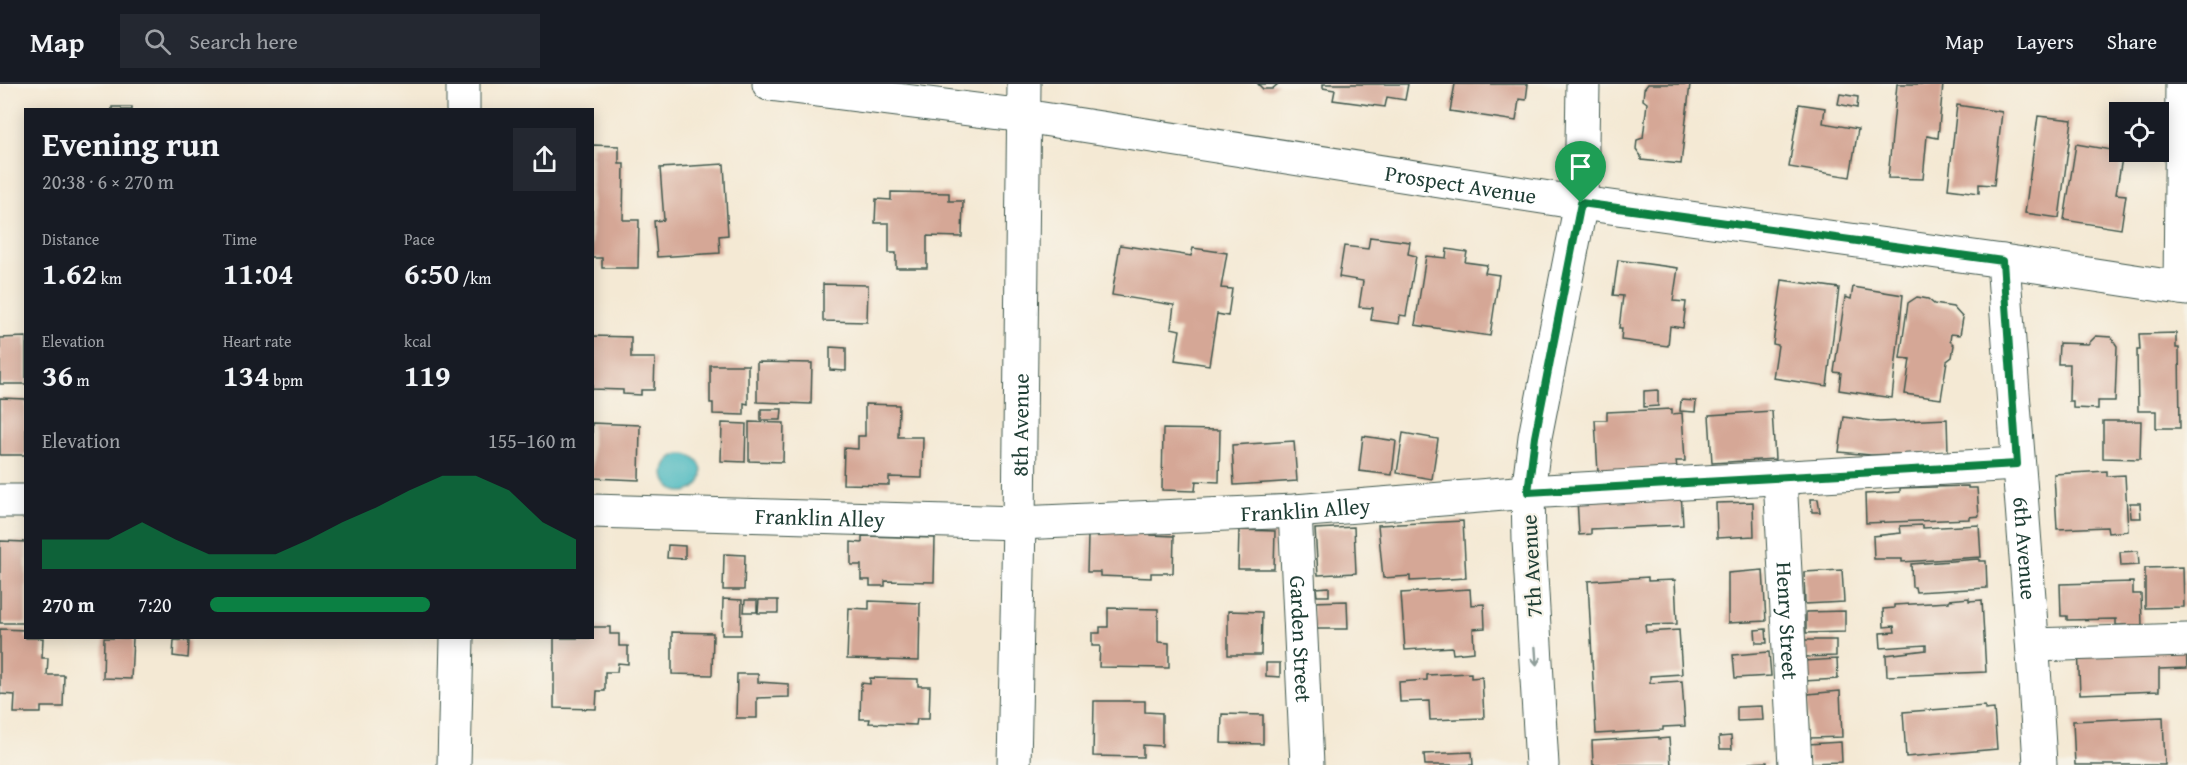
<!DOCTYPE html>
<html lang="en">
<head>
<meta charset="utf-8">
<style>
  body { margin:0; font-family:"Gentium Book Plus",serif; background:#242831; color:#f1f3f6; height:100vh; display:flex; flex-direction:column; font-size:22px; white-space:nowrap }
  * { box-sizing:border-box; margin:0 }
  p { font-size:20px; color:#9ea1a6 }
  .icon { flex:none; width:33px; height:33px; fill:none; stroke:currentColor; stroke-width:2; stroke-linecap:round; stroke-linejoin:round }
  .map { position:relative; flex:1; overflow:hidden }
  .sheet { position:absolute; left:24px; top:24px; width:570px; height:531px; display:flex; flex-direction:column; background:#171b24; border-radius:0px; box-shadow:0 3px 15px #0003 }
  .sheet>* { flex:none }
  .fabs { position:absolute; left:2109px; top:18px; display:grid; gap:12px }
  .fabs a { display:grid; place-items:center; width:60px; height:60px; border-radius:0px; background:#171b24; box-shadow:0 3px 15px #0003; font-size:30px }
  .pin { position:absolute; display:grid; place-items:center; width:51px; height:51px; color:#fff; margin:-62px -26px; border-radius:50% 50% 50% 0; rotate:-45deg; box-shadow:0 0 6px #0007 }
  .pin .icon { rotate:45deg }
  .round { display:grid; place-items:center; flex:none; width:63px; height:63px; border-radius:0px; background:#242831 }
  .head { display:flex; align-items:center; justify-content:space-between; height:102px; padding:0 18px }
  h1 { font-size:33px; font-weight:600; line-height:45px }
  .metrics { display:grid; grid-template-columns:repeat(3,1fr); gap:9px; height:102px; padding:6px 18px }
  .metrics div { display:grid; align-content:center }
  .metrics b { font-size:30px; font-weight:600 }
  .metrics small { font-size:16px; font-weight:400 }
  .metrics p { font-size:16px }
  .chart { height:168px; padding:12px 18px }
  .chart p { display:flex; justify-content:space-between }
  .chart svg { width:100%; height:108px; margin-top:6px; fill:#0b8043; opacity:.7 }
  ul { padding:0 18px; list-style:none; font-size:20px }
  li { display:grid; grid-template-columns:96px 72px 1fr; align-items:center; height:45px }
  li i { height:15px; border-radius:8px; background:#0b8043 }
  header { display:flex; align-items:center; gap:36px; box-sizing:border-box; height:84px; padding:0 30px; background:#171b24; border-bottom:2px solid #363941 }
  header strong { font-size:28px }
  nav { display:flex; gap:33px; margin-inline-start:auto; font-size:21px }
  .search { width:420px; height:54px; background:#242831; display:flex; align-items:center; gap:15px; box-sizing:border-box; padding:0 21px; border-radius:0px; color:#9ea1a6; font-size:22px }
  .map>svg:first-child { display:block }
  .water { fill:#47b7be; stroke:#337a79; stroke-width:1.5 }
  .building { fill:#d5a796 }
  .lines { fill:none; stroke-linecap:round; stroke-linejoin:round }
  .minor-casing { stroke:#3f574c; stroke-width:35 }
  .minor { stroke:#fff; stroke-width:33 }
  .oneway { stroke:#8f9e9a }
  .route-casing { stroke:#fff; stroke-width:12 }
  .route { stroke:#0b8043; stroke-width:8 }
  .labels { text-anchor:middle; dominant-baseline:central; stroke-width:4.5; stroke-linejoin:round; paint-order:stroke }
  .street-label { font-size:22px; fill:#1f3d34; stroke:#f7f3e8 }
</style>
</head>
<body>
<header>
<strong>Map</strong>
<div class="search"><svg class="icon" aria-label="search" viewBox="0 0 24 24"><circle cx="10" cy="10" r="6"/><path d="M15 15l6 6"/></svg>Search here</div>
<nav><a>Map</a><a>Layers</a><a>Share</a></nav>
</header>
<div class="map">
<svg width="2187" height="681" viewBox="0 0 2187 681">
  <rect width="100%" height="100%" fill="#f7f3e8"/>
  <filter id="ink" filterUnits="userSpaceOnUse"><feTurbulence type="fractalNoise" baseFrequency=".0167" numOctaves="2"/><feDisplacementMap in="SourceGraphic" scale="12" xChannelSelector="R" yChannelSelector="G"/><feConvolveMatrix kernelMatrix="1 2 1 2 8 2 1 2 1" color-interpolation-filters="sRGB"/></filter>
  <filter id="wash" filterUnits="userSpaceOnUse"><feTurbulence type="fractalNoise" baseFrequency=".008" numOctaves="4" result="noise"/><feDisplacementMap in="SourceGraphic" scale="24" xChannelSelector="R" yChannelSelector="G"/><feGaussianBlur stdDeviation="1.35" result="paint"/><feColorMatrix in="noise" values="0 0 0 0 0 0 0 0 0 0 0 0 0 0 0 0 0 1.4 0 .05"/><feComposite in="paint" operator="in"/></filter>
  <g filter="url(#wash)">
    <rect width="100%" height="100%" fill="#f4e9d4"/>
    <path class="water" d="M664 389a19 19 0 1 1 38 0a19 19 0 1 1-38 0Z"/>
    <g id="blocks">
      <path class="building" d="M1258,0H1278L1272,5H1263Z
        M1323,0H1408L1405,16L1387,13L1385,23L1333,16L1335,6L1323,4Z
        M1455,0H1528L1526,16L1519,15L1516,37L1450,27Z
        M1648,0H1690L1681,80L1641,76V72L1636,65L1637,56L1643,54L1647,19L1643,16L1644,5Z
        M1897,0H1943L1938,54L1927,52L1923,95L1888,94Z
        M1840,10L1858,13L1857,24L1838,20Z
        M1799,20L1825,24L1823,39L1858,45L1850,93L1789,83Z
        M1957,21L2002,28L1994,101L1979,100V109L1948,105Z
        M112,23H132V26H112Z
        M2038,32L2072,36L2059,134L2025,129Z
        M2076,60L2123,68L2116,110L2126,111L2121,145L2064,136Z
        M592,61L619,62V80H624L623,136H639L638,184H602V174H592Z
        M724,80L728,151L719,152L720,169L657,173L654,137L664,136L660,84Z
        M891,108L949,109V117H963L962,153L927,152V184H896V169H889V139H875L876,115L891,116Z
        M1370,153L1410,158L1408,170L1416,172L1406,232L1400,231L1399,240L1371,236L1373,224L1359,223L1363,197L1339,193L1344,162L1368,165Z
        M1120,161L1191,172L1193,164L1227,169L1221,204L1232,205L1228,232L1217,230L1209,281L1175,276L1180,246L1171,244L1174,221L1112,211Z
        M1447,165L1467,168L1465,178L1487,181L1485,189L1499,191L1490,252L1415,241L1426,172L1446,174Z
        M1618,176L1678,184L1673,217L1686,218L1683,244L1670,242L1668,262L1621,256L1622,244H1619L1623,212L1613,211Z
        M1782,196L1839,204L1827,302L1773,294L1778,261L1773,260Z
        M823,200L868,201L867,238L823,237Z
        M1853,203L1903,211L1892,314L1839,306L1841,289L1834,288L1845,213L1851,215Z
        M1917,213L1928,215L1934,220L1953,223L1963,234L1960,251L1951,250L1950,257L1954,261L1952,273L1947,277L1941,315L1905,310L1910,275L1900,274L1908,219Z
        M2176,249V264H2179L2180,344H2156V327H2138L2137,266H2140L2139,250Z
        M592,252L631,253V274H655L654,306H641V311L623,310V306L592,305Z
        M2096,252L2111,253L2117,262L2115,317H2098V325L2073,324V317H2069L2070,280H2058L2059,259L2088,260Z
        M26,253V300H0V254Z
        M830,263L846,264V287L830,286Z
        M757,278L812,279L811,320L757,318Z
        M710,281H748V320L744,319V331L713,330V319H710Z
        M1658,306V322L1644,323V307Z
        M0,314L26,315V371H0Z
        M1681,316L1696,317L1695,328L1680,327Z
        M865,320L899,321L898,353H923L922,394L889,393V401L843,400L844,364L858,365V352H865Z
        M761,325H782L781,336H761Z
        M1672,325V330L1682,329L1685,377H1676L1677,384L1598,388L1595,336H1607V328Z
        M1772,327L1775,375L1712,379L1709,331Z
        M1844,333L1879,338L1947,335L1948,368L1871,371L1839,368Z
        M2103,337H2141L2140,375L2103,374Z
        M749,338L784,339L783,378L749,377Z
        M592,339L640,341L639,396L592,394Z
        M722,339L746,340L745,378L721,377Z
        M1163,345L1220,346L1219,398L1196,397L1195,407L1162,406Z
        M1403,349L1438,355L1432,395L1397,389Z
        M1363,352L1396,357L1392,391L1359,387Z
        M1294,357L1297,397L1234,401L1232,361Z
        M2107,387V392L2125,391L2128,447L2108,449L2107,443L2057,445L2054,390Z
        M1968,402V404H1977L1979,432L1969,433V435L1866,439L1865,410L1900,408V404Z
        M1681,408L1683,441L1591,445V450L1579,451L1577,414Z
        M1811,415H1818L1820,428H1812Z
        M1753,418L1754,452L1717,454L1716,419Z
        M2130,419H2140L2141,434H2131Z
        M1463,437L1466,494L1410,497V492L1383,494L1378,441Z
        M1923,441V444L1979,441L1981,473L1902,478V475H1874L1873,452L1901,449L1900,442Z
        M1354,443L1356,489L1318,491L1315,445Z
        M1100,445L1151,447V451L1174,452L1173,489H1151V494L1100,492V488H1087L1088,452H1100Z
        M1239,446L1275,447L1274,485H1238Z
        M862,452L935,454L934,498L885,497V502H870V496H861V481H851V458L862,459Z
        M0,457L26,458V539H0Z
        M668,461L685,462V475L667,474Z
        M2138,467L2139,481L2121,482L2120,468Z
        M724,470L745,471L744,506H723Z
        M1979,475V477H1986L1987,504L1916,508L1915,503H1912L1911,480Z
        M2183,483L2184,523L2145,524V484Z
        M1763,486L1766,537L1728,539V489Z
        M1842,486L1844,518L1805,520L1804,488Z
        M1648,493V497L1675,496L1677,540L1645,541L1646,548L1679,546L1682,590L1650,592V599L1682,597L1685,642L1663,643V646L1596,650L1588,497Z
        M2133,498V510H2141L2142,541H2116V535L2067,536V532H2061L2060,500Z
        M1329,503V512H1317L1316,504Z
        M1470,505L1471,521L1484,520L1485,544L1473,545L1474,568L1453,570L1452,563L1405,566L1401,509Z
        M1969,514V517L1982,516L1986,588L1887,592L1886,571L1926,566V561L1881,564L1880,549L1895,548L1894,542L1884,543L1883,525L1894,524V521L1949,518V516Z
        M723,515L742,516L741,551H722Z
        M745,516H757V528H744Z
        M759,516H778V529H758Z
        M869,517L920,519L919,577L847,575L849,524L869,525Z
        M1347,517L1348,545H1312V518Z
        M1108,524L1158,525V558L1169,559V584L1099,583L1100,562H1092V549H1100V543H1108Z
        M1228,527L1262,528L1261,571H1228Z
        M1845,527V548L1806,549V528Z
        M592,543H610V550H619V562H628V580L618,579L617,588H605V607H597L596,625L554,624V554H592Z
        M0,545L26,546V554H43L42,574H48L47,591H64L63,623H41V629H14L15,611L0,610Z
        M1766,545L1767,559H1756L1755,546Z
        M672,548L713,549L712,591L672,590Z
        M104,554H133L131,595L103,594Z
        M174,556L189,557L188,574L173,572Z
        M1804,556H1836V572L1804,573Z
        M2186,560L2187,584L2159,585V607L2080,610L2078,563Z
        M1769,568L1771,592L1735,594L1733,571Z
        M1837,575L1838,595L1804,597L1803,577Z
        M1266,579H1280V593L1266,592Z
        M1471,589V594L1482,593L1484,634L1430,636L1429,617L1400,618L1399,598L1427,596V591Z
        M737,590H758V598L789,600V613L757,614V634H736Z
        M870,594L918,595V602H930L929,635H917L916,641L869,639L870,635H860L861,599L870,600Z
        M1840,607L1842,653L1810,654L1808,610Z
        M1094,617H1145V628L1162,629V662L1143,661V673L1093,672Z
        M1762,622L1763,636L1737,637V623Z
        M1985,622V626L1994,625L1997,665L1906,673L1903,628Z
        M1222,630L1263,631V660L1221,659Z
        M2163,633L2165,681H2075L2073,637Z
        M1731,652L1732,665H1720L1719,653Z
        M1659,653V655L1669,654L1671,681H1593L1592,657Z
        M1841,658L1842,678L1809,679L1808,660Z
        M1472,668L1473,681H1425L1424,670Z
        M1767,678V681H1749V679Z"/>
    </g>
  </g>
  <g filter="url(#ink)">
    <use href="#blocks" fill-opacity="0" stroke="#3f574c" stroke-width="1.5"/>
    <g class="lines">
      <g class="minor-casing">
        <g id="minor">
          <path id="s1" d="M769,0L1024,32L1581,119L2003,177L2187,205"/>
          <path d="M463,26V0"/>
          <path id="s2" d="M2003,177C2015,345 2031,513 2040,681"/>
          <path d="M2180,204L2182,0"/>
          <path id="s3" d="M1780,393L1795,681"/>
          <path d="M0,417H26"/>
          <path id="s4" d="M592,427L1019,439L1295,427L1528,408L2017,380"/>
          <path id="s5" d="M1295,427L1307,681"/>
          <path d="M2034,561L2187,556"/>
          <path d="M454,681L457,554"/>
          <path id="s6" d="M1014,681L1019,439L1024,0"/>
          <path d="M1542,681L1529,457L1528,408L1535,353L1581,119L1583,0"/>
        </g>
      </g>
      <use href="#minor" class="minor"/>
    </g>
    <defs><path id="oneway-shaft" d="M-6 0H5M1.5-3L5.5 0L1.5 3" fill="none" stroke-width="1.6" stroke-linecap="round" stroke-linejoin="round" transform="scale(1.5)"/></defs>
    <use class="oneway" href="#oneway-shaft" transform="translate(1536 572) rotate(86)"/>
  </g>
  <g class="lines" filter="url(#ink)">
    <g class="route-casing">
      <path id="route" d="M1581,119L2003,177L2017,380L1528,408L1535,353Z"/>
    </g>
    <use href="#route" class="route"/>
  </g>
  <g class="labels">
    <g class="street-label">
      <text stroke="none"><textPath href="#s1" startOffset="699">Prospect Avenue</textPath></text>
      <text stroke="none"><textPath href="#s6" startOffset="340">8th Avenue</textPath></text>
      <text stroke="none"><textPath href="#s4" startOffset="714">Franklin Alley</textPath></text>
      <text stroke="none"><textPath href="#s4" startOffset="228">Franklin Alley</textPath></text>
      <text stroke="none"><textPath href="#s2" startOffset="288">6th Avenue</textPath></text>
      <text transform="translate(1531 482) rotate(-93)">7th Avenue</text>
      <text stroke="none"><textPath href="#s3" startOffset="144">Henry Street</textPath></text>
      <text stroke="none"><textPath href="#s5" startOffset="128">Garden Street</textPath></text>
    </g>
  </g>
</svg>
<div class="fabs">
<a><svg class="icon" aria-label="locate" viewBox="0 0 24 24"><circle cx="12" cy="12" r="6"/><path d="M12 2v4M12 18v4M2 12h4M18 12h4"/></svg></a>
</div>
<div class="pin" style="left:1581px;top:119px;background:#1e9e55"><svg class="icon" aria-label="arrive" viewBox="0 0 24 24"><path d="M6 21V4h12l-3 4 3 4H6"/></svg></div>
<section class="sheet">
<div class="head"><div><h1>Evening run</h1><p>20:38 · 6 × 270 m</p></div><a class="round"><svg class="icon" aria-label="share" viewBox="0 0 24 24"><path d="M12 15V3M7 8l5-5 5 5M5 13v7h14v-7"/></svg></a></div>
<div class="metrics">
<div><p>Distance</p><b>1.62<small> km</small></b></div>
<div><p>Time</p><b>11:04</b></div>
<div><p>Pace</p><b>6:50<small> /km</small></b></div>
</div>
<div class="metrics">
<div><p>Elevation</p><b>36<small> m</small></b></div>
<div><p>Heart rate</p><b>134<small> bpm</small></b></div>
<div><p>kcal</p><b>119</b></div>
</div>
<div class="chart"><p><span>Elevation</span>155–160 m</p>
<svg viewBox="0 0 160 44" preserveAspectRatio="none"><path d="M0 44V32L10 32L20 32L30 25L40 32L50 38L60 38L70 38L80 32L90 25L100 19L110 12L120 6L130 6L140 12L150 25L160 32V44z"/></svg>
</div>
<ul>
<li><b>270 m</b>7:20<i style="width:60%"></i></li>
</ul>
</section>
</div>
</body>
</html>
